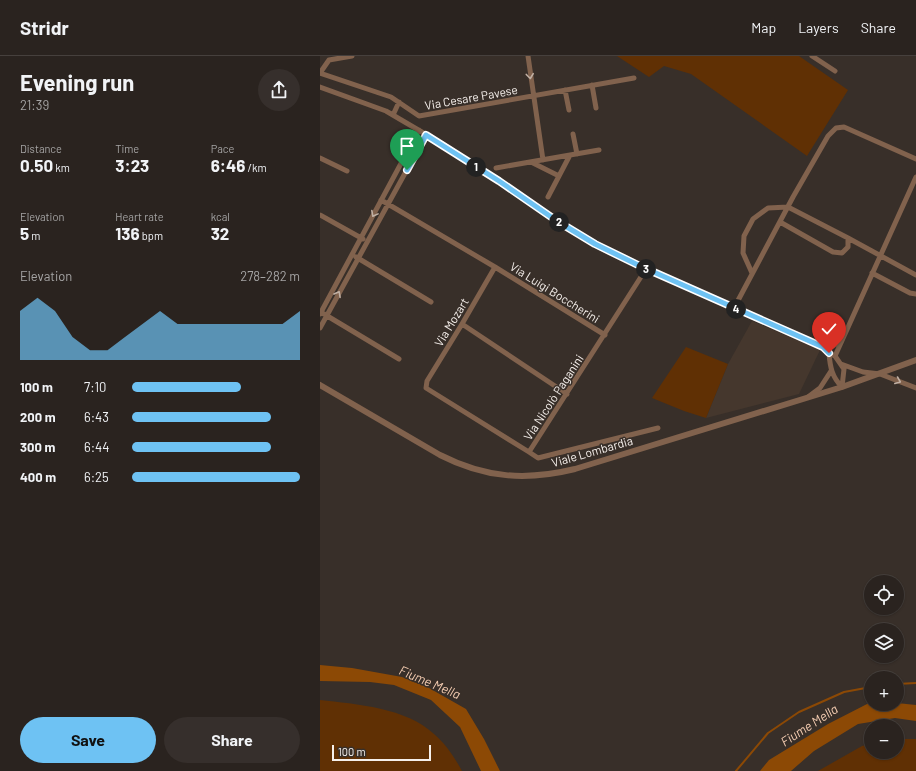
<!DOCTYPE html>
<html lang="en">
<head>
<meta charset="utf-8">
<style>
  body { margin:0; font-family:Barlow,sans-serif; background:#362f2c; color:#f1f3f6; height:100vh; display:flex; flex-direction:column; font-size:15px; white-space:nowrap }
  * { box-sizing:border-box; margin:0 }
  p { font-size:13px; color:#a5a4a4 }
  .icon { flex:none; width:22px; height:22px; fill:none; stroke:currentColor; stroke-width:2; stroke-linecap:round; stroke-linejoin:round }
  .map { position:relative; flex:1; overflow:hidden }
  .panel { display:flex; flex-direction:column; background:#2a231f; width:320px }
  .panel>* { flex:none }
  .controls { position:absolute; left:544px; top:519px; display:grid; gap:8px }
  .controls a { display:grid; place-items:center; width:40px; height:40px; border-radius:50%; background:#2a231f; box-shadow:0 1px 3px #0004,0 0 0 1px #46403d; font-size:20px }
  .scale { position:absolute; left:12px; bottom:10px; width:99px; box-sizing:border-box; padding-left:4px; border:2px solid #f6f0ec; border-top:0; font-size:11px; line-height:14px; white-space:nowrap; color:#f6f0ec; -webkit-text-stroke:3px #382f29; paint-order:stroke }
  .pin { position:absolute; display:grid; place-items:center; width:34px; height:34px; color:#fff; margin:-41px -17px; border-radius:50% 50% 50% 0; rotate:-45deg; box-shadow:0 0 4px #0007 }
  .pin .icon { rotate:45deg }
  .km { position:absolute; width:20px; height:20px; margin:-10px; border-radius:50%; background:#222; color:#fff; font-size:11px; line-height:20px; text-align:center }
  .round { display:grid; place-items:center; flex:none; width:42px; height:42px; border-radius:21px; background:#362f2c }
  .overview { display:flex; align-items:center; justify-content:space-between; height:68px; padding:0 20px }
  h1 { font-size:22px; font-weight:700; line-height:30px }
  .figures { display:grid; grid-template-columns:repeat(3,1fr); gap:6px; height:68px; padding:4px 20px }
  .figures div { display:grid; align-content:center }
  .figures b { font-size:17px; font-weight:700 }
  .figures small { font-size:11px; font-weight:400 }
  .figures p { font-size:11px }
  .chart { height:112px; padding:8px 20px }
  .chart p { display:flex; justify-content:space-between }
  .chart svg { width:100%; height:72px; margin-top:4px; fill:#6ec2f3; opacity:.7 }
  .cta { display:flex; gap:8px; margin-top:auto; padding:8px 20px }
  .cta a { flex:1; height:46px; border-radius:24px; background:#6ec2f3; color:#111; font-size:16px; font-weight:700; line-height:46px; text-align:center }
  .cta a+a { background:#362f2c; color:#f1f3f6 }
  ul { padding:0 20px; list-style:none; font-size:13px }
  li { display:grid; grid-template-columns:64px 48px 1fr; align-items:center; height:30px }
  li i { height:10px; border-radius:5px; background:#6ec2f3 }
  header { display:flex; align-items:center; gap:24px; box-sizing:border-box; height:56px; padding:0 20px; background:#2a231f; border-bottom:1px solid #46403d }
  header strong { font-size:19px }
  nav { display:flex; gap:22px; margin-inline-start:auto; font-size:14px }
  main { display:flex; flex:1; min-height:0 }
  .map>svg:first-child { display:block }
  .built { fill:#45372d }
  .green { fill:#603004 }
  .water { fill:#8c4905 }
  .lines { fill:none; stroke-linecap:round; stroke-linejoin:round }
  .stream { stroke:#8c4905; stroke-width:2 }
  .minor { stroke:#81624d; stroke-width:5 }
  .tertiary { stroke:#81624d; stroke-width:6 }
  .oneway { stroke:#c1b0a4 }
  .route-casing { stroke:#fff; stroke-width:8 }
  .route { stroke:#6ec2f3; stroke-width:5 }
  .labels { text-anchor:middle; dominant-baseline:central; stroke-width:3; stroke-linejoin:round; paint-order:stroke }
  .street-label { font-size:12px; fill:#f6f0ec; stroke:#382f29 }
  .water-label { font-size:13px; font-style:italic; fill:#f6ceb3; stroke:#382f29 }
</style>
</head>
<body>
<header>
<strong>Stridr</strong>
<nav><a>Map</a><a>Layers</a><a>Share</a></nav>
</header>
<main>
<section class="panel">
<div class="overview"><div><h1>Evening run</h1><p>21:39</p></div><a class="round"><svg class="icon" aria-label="share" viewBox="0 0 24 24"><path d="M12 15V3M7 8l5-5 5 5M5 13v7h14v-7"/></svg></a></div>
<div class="figures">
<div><p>Distance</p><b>0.50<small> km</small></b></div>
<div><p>Time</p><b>3:23</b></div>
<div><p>Pace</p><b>6:46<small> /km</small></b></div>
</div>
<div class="figures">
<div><p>Elevation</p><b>5<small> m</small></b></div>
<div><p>Heart rate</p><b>136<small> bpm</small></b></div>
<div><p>kcal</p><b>32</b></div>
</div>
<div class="chart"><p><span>Elevation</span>278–282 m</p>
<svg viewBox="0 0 160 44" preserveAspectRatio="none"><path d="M0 44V14L10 6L20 14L30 30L40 38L50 38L60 30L70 22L80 14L90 22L100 22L110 22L120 22L130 22L140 22L150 22L160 14V44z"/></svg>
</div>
<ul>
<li><b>100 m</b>7:10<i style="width:65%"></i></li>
<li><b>200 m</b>6:43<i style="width:83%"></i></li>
<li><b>300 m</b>6:44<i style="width:83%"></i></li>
<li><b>400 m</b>6:25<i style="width:100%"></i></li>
</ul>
<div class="cta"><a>Save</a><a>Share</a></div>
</section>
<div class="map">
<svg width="596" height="715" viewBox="0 0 596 715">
  <rect width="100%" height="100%" fill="#382f29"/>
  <path class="built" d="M432,265L500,294L479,338L386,362L408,308Z"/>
  <path class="green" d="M297,0H479L528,34L487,100L371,18L344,10L329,21Z
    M366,291L408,308L386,362L364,355L332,342Z
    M0,644C36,648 87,652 114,678C126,688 135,702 142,715H0Z
    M577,683H596V715H498L542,690L551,688V696H577Z"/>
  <path class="water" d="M0,609L32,612L82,621L109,632L146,653L164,683L180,715H161L140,671L111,644L74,629L50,626L0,625Z
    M549,647H551V648L577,647L596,649V665L575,662L538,668L494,695L471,715H440L449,704L508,668Z"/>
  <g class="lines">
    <path class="stream" d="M577,628L596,627
      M416,715L448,677L479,656L524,636L551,631"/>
    <path class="minor" d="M32,0L9,4L0,17L71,41L99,60L314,22
      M208,0L223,104
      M492,0L515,15
      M272,29L276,52
      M0,31L66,55L129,92L237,165L275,188L320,210L503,291L509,297L515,300L524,313L522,331
      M245,34L249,54
      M73,59L79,46
      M253,78L257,98
      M250,99L279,94
      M0,102L27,115
      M176,112L250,99L239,120L211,106
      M228,141L239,120
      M61,144L175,211L285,279
      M0,159L43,183
      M528,182L596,219
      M36,201L111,246
      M175,211L142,268L107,325L106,332L209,396L326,213
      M432,217L423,197L424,180L433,163L448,152L468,151L528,182V191L522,197L513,196L460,166
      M552,217L590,237L596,238
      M414,252L473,141L508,80L516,72L524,71L596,103
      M0,258L99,74
      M4,258L79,303
      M142,268L247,338
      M0,272L106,79
      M503,291L513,290L522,283
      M509,297C510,311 512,321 522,331
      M515,300L596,121
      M521,308L543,316L560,318L596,332
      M488,341L500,332L511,315
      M209,396L218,402L338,372"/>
    <path class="tertiary" d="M0,329L120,399C165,422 206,425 255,413L522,331L596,304"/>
  </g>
  <defs><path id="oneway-chevron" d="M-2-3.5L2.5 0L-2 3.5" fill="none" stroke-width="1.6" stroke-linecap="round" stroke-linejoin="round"/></defs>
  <g class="oneway">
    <use href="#oneway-chevron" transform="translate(210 20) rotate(83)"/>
    <use href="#oneway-chevron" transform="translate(54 158) rotate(118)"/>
    <use href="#oneway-chevron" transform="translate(18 238) rotate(-61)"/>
    <use href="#oneway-chevron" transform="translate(578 325) rotate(22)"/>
  </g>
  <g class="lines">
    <g class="route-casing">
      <path id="route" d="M87,114L106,79L179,125L237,165L275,188L320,210L503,291L509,297"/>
    </g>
    <use href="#route" class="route"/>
  </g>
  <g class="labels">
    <g class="street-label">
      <text transform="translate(151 41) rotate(-10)">Via Cesare Pavese</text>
      <text transform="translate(235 236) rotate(32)">Via Luigi Boccherini</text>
      <text transform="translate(131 266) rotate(-59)">Via Mozart</text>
      <text transform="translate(233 341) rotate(-57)">Via Nicolò Paganini</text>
      <text transform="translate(272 395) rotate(-16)">Viale Lombardia</text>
    </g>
    <g class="water-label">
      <text transform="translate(110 626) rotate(23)">Fiume Mella</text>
      <text transform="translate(489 669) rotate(-33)">Fiume Mella</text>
    </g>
  </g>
</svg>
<div class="controls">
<a><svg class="icon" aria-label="locate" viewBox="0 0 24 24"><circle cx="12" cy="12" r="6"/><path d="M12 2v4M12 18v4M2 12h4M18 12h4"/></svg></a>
<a><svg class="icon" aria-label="layers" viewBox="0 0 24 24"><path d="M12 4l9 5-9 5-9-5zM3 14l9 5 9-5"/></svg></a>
<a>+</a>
<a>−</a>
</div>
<div class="scale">100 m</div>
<div class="pin" style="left:87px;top:114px;background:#1e9e55"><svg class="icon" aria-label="arrive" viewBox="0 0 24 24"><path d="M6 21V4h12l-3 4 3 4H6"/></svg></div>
<div class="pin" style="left:509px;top:297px;background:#d93025"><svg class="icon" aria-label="check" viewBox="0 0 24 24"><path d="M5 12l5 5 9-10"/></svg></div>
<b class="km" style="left:156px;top:111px">1</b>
<b class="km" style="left:239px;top:166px">2</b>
<b class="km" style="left:326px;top:213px">3</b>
<b class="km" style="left:416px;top:253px">4</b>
</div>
</main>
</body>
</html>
